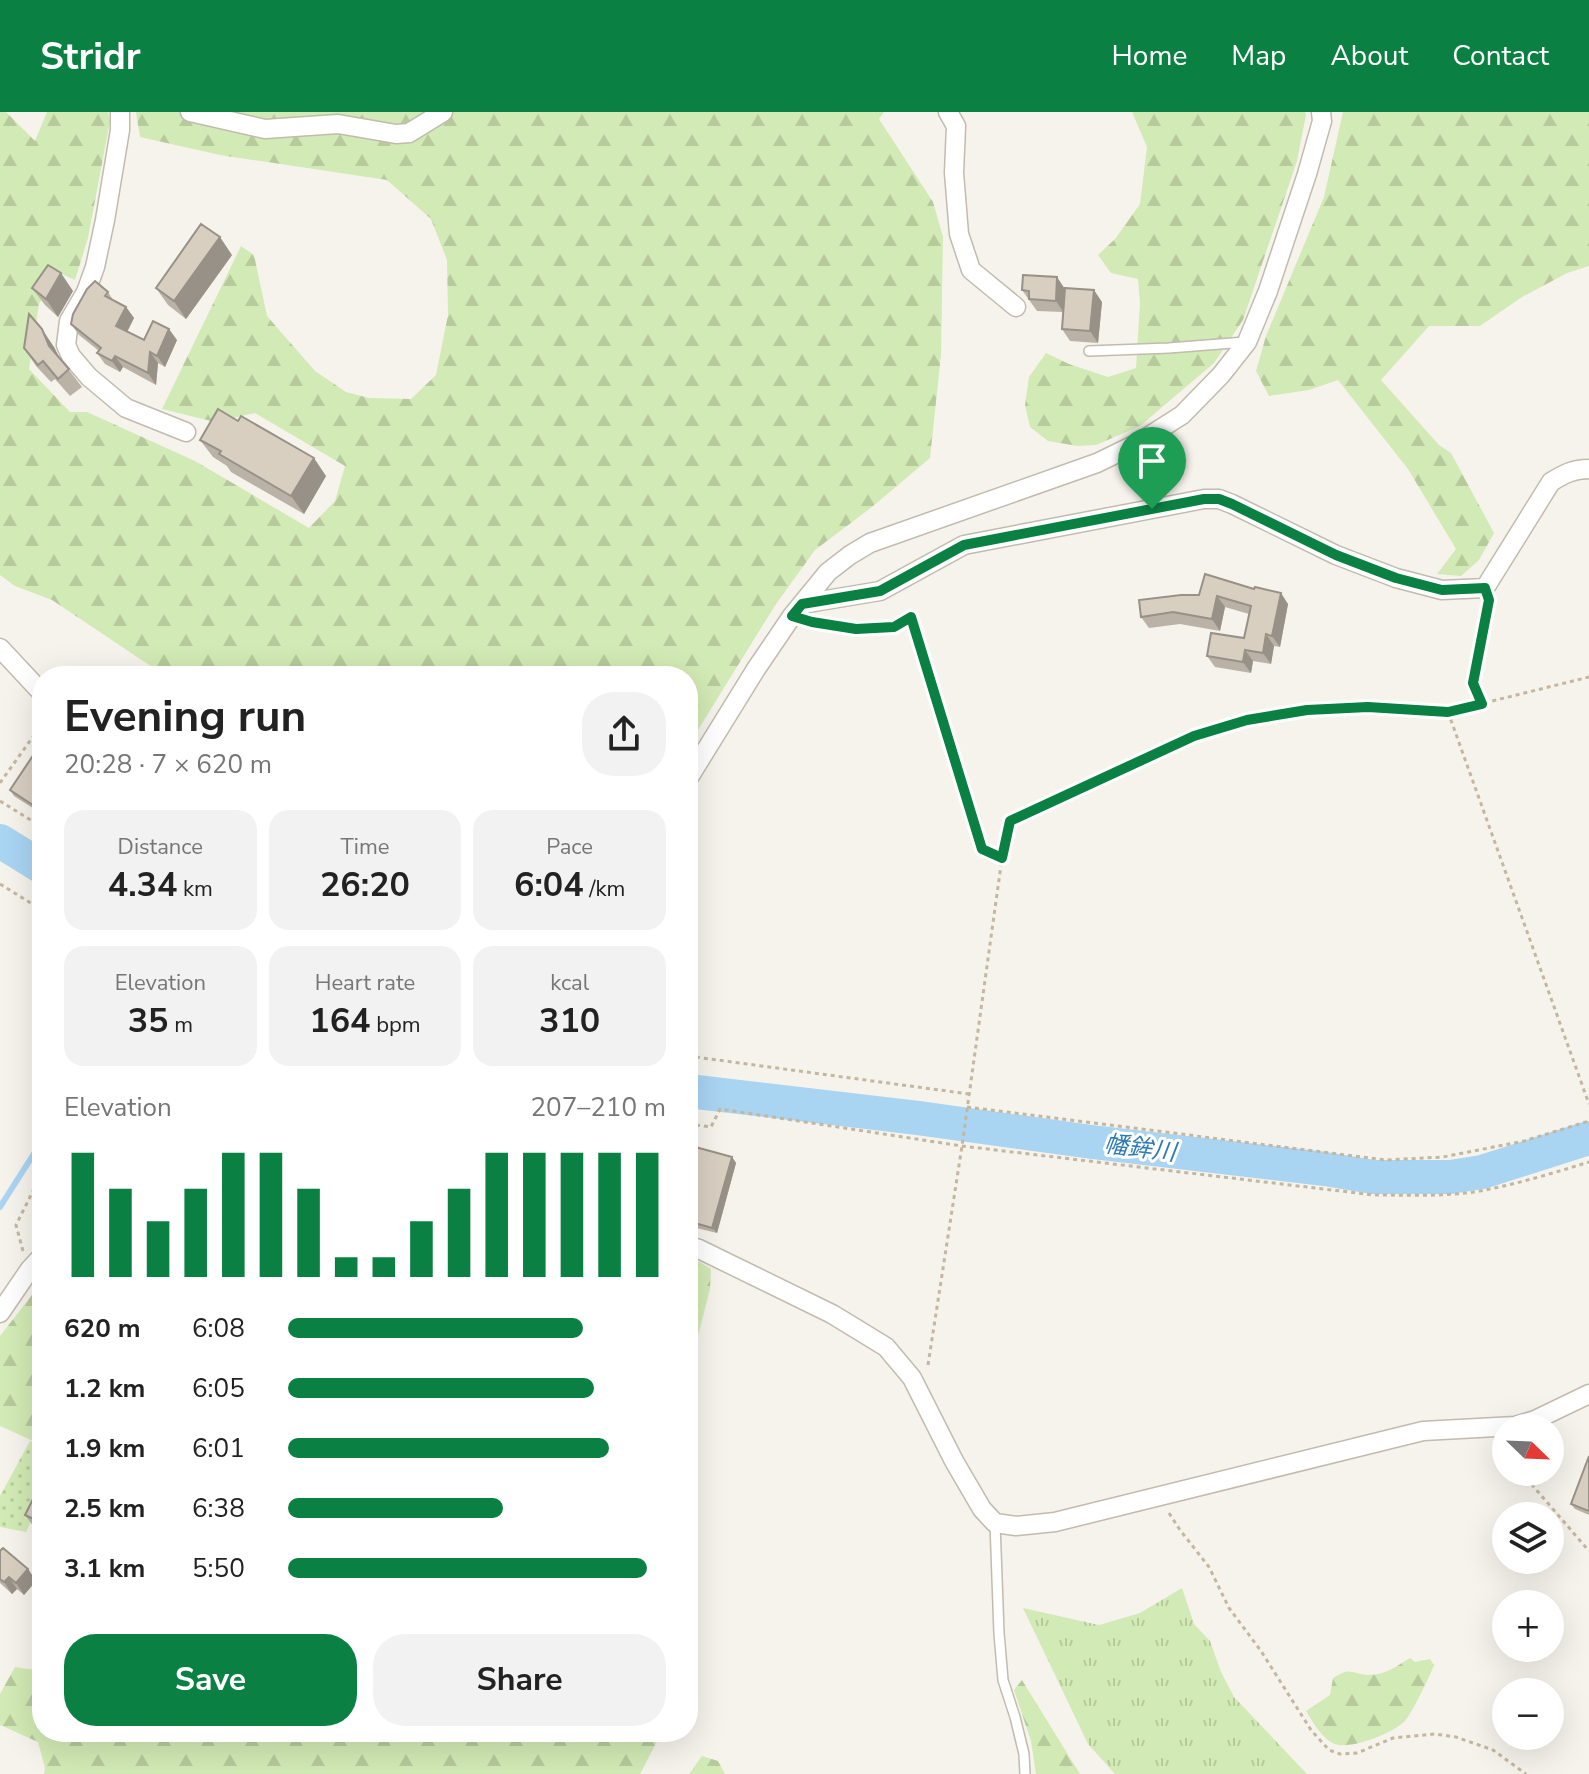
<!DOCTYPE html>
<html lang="en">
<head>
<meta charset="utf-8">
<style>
  body { margin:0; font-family:"Nunito Sans","Noto Sans JP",sans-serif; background:#f2f2f2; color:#222; height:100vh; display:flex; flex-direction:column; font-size:30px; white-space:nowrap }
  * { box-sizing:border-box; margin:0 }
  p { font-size:26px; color:#767676 }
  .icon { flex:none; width:44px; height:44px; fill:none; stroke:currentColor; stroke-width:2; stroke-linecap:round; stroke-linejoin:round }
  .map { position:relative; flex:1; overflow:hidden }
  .sheet { position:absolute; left:32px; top:554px; width:666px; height:1076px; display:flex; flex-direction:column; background:#fff; border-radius:32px; box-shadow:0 8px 32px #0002 }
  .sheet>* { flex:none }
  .needle { width:52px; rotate:113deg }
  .tools { position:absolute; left:1492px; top:1302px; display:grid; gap:16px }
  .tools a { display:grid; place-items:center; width:72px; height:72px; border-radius:50%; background:#fff; box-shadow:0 8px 32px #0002; font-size:40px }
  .pin { position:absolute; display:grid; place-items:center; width:68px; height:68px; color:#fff; margin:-82px -34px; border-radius:50% 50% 50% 0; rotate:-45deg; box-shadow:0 0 8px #0007 }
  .pin .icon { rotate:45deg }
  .round { display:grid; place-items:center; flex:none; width:84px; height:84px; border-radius:32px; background:#f2f2f2 }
  .overview { display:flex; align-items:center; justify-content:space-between; height:136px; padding:0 32px }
  h1 { font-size:44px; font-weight:700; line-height:60px }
  .stats { display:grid; grid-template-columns:repeat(3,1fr); gap:12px; height:136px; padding:8px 32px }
  .stats div { display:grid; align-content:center; border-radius:20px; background:#f2f2f2; text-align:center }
  .stats b { font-size:34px; font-weight:700 }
  .stats small { font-size:22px; font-weight:400 }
  .stats p { font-size:22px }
  .chart { height:224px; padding:16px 32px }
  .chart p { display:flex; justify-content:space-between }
  .chart svg { width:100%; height:144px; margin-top:8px; stroke:#0b8043; stroke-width:6 }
  .button { display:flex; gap:16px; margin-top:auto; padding:16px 32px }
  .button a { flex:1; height:92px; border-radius:32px; background:#0b8043; color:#fff; font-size:32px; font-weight:700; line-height:92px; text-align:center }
  .button a+a { background:#f2f2f2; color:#222 }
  ul { padding:0 32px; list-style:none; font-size:26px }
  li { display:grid; grid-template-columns:128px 96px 1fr; align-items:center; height:60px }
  li i { height:20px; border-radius:10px; background:#0b8043 }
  header { display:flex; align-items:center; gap:48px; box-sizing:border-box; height:112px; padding:0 40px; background:#0b8043; color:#fff }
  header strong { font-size:38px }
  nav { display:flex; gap:44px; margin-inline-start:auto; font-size:28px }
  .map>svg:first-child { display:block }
  .grass { fill:url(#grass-tufts) }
  .forest { fill:url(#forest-firs) }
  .garden { fill:url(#garden-dots) }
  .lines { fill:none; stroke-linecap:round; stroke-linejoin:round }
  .stream { stroke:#a9d4f2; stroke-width:6 }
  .river { stroke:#a9d4f2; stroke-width:34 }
  .lane-casing { stroke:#c2bbae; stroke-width:12 }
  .street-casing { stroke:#c2bbae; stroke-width:21 }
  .path { stroke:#c4b79f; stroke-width:3; stroke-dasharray:4 4; stroke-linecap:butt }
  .lane { stroke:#fff; stroke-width:9 }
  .street { stroke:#fff; stroke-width:18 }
  .wall { fill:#bab2a6 }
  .shaded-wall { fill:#979187 }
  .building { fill:#d8cfc1; stroke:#979187; stroke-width:2 }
  .route-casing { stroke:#fff; stroke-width:16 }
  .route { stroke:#0b8043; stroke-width:10 }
  .labels { text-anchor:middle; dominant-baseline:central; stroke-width:6; stroke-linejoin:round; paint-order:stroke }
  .water-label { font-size:24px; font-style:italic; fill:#2e7ab2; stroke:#fff }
</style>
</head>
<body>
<header>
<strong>Stridr</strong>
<nav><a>Home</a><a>Map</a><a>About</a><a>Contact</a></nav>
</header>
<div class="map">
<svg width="1589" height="1662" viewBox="0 0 1589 1662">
  <defs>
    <pattern id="grass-tufts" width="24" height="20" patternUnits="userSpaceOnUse" patternTransform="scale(2)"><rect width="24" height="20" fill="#d2eab5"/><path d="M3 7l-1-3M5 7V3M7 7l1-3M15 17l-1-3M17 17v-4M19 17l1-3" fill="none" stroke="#b6ca9c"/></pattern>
    <pattern id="forest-firs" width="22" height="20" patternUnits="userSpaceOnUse" patternTransform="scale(2)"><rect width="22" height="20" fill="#d2eab5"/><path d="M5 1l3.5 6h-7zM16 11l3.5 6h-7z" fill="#b6ca9c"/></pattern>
    <pattern id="garden-dots" width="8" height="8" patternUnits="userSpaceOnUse" patternTransform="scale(2)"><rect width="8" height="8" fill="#d2eab5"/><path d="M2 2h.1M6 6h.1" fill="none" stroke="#b6ca9c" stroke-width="1.8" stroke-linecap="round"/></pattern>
  </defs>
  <rect width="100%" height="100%" fill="#f6f3ec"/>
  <path class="grass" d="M1182,1476L1194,1512L1210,1529L1221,1560L1234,1585L1307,1662H1115L1088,1632L1023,1496L1099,1513L1140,1501Z"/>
  <path class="forest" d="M0,0H6L35,29L47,0H108L110,9L88,126L75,168L57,160L39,192L29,257L70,300H87L195,349L309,416L335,389L345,354L255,301L215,310L162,297L241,134L254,143L267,204L315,259L346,280L369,286L411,287L436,263L448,203L447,148L431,107L387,68L220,43L140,25L136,0H884L879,7L933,90L943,125L941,243L930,346L872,395L815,438L776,492L688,634V564H169L158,559L52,488L15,474L0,463Z
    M1132,0H1305L1306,3L1297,49L1243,208L1214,251L1140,314L1096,333L1078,334L1048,329L1030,315L1025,293L1029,265L1046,241L1069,252L1108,265L1136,256L1140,191L1138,167L1111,161L1098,143L1115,127L1140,92L1147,35Z
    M1343,0H1589V154L1567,161L1522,185L1480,214H1429L1381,268L1439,333L1451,341L1494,421L1479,448L1461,464L1437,462L1456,437L1408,357L1338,268L1309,278L1269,284L1256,259L1266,224L1324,85Z
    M688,1146L700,1150L711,1157L710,1177L688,1263Z
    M42,1170V1333L0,1314V1224Z
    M42,1546V1620H662L640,1662H44L45,1656L38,1630L0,1613V1582L15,1555L35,1558Z
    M1410,1546L1415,1550L1430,1547L1434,1553C1430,1564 1412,1601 1405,1609C1393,1621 1351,1638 1335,1632C1322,1627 1313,1610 1306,1599L1330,1583L1333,1566C1352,1554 1350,1562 1369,1563C1385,1563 1397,1554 1410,1546Z
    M1022,1568L1080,1662H1036L1031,1629L1014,1578Z
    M702,1644L718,1649L725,1662H689Z"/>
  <path class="garden" d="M30,1329L42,1333V1387L26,1420L0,1415V1384Z"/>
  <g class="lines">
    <path class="stream" d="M0,1095L42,1029"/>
    <path class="river" d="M0,729L42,755
      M688,979L918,1006L1092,1030L1325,1057L1373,1065H1450L1482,1060L1589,1026"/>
    <g class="lane-casing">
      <path id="lane" d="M1089,239L1169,236L1245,230
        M995,1411L999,1521L1003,1568L1015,1605L1024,1642L1025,1662"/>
    </g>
    <g class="street-casing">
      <path id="street" d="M120,0V18L105,108L95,155L86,180L69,209L66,233L71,244L89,265L126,296L186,320
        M190,0L265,17L338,12L396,22L409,21L443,0
        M948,0L956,14L954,61L959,122L971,158L1016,195
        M802,492L880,479L964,433L1204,387H1219L1232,392L1336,443L1396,466L1442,478L1485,476L1551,370C1564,362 1573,357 1589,357
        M0,536L42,581
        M688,667L756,557L792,504L828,460L850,443L870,431L1097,351L1138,331L1182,303L1221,263L1247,230L1268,179L1307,62L1322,9L1321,0
        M688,1134L699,1137L832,1202L886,1235L912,1266L954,1349L982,1397L995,1411L1016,1414L1055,1410L1423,1319L1515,1314L1535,1308L1589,1282
        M0,1201L30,1157L42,1144"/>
    </g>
    <path class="path" d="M810,510L856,517L894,515L911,505L982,737L1002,746
      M1482,592L1473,571L1487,495
      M1448,600L1589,992
      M0,671L42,612
      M0,689L42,715
      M0,772L42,798
      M688,944L969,982
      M967,995L1386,1048L1443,1045L1524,1029L1589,1009
      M688,1012L711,1015L720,997L962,1034L1374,1083C1409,1083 1445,1085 1480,1079C1517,1072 1554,1061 1589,1050
      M23,1139L16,1113L42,1061
      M928,1253L962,1034L1002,746L1010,709L1194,624L1247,608L1307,598L1368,595L1448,600L1589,565
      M1521,1360L1589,1439
      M1169,1401L1180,1418L1209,1455L1229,1496L1261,1539L1311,1618L1329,1638L1340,1642L1357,1641L1393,1626L1435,1622L1456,1625L1493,1638L1526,1662"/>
    <use href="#lane" class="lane"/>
    <use href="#street" class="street"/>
  </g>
  <path class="wall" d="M232,143L186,207L168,193L156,176Z
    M32,176L73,179L58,205L45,193Z
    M1065,176L1102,190L1098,231L1070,229L1062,217L1063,200L1037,199L1022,178Z
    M108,180L113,188L126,195L134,206L127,220L144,228H177L165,255L158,251L156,273L123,255L120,260L105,252L97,241L99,239L79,223L71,212Z
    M54,235L59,245L82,275L70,284L55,267L51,270L36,254L24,236Z
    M200,328L326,364L304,402L231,360L227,354L213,345Z
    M1205,462L1288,492L1280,535L1274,534L1271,552L1253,549L1251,561L1215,555L1207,544L1244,526L1249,502L1225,495L1220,519L1180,512L1149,516L1141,505L1199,483Z
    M42,634V702L14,684L10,678Z
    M688,1033L732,1045L736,1051L717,1121L688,1114Z
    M1589,1344V1403L1575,1397L1571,1392Z
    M42,1369V1419L34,1415L25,1403Z
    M0,1439L28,1457L36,1469L24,1483L17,1477L12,1482L0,1471Z"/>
  <path class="shaded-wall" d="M220,125L232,143L186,207L174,189Z
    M61,161L73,179L58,205L46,187Z
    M1057,165L1065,177L1064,201L1056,189Z
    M1094,178L1102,190L1098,231L1090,219Z
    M126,195L134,206L124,226L116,214Z
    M42,217L54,235L62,251L49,234Z
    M169,217L177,228L165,255L157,244Z
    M150,240L158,251L156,273L148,261Z
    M115,244L123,255L120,260L112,249Z
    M314,346L326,364L304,402L291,384Z
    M1281,481L1288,492L1280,535L1272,524Z
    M1217,484L1225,495L1220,519L1212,507Z
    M1266,522L1274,534L1271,552L1263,541Z
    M1245,538L1253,549L1251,561L1243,550Z
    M732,1045L736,1051L717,1121L712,1116Z
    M28,1457L36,1469L24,1483L16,1471Z
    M9,1465L17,1477L12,1482L4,1470Z"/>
  <path class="building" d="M201,112L220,125L174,189L156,176Z
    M48,153L61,161L46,187L32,176Z
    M1023,163L1057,165L1056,189L1029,187V179L1022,178Z
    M95,169L108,180L105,184L126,195L116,214L144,228L153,209L169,217L157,244L150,240L148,261L115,244L112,249L97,241L101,236L71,212L73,202L87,177Z
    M1065,176L1094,178L1090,219L1062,217Z
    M29,202L42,217L49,234L69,257L58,267L43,249L38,253L24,236Z
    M218,297L238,309L241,304L314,346L291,384L219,342L221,339L200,328Z
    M1205,462L1254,477L1255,475L1281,481L1272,524L1266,522L1263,541L1245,538L1243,550L1207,544L1211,521L1244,526L1251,494L1217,484L1212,507L1173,500L1141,505L1139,488L1181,483H1199Z
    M40,633L42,634V699L10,678Z
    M688,1033L732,1045L712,1116L688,1109Z
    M1589,1344V1399L1571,1392Z
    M42,1369V1407L40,1410L25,1403Z
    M3,1436L28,1457L16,1471L9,1465L4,1470L0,1467V1439Z"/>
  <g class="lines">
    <g class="route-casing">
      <path id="route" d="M1204,387H1219L1232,392L1336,443L1396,466L1442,478L1485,476L1489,488L1473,571L1482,592L1448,600L1368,595L1307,598L1247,608L1194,624L1010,709L1002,746L982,737L911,505L894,515L856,517L812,510L792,504L802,492L880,479L964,433Z"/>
    </g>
    <use href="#route" class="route"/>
  </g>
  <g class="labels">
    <g class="water-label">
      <text transform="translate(1140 1036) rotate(7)">幡鉾川</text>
    </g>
  </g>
</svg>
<div class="tools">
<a><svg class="needle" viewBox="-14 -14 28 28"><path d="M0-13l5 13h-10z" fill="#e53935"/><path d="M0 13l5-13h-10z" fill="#767676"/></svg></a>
<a><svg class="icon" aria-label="layers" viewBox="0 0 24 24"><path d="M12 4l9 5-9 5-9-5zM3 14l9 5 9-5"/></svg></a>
<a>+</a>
<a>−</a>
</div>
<div class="pin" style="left:1152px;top:397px;background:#1e9e55"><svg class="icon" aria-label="arrive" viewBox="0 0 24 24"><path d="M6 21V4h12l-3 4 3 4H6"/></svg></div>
<section class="sheet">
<div class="overview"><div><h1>Evening run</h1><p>20:28 · 7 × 620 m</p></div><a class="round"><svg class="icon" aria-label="share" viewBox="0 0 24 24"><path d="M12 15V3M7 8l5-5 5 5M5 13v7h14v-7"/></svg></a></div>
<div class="stats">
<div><p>Distance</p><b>4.34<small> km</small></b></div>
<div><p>Time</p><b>26:20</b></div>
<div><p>Pace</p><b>6:04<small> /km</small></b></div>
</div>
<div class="stats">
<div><p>Elevation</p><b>35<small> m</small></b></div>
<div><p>Heart rate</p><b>164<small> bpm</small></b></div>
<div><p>kcal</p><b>310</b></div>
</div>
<div class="chart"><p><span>Elevation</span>207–210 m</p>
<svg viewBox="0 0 160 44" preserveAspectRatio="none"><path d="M5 44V6M15 44V17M25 44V27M35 44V17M45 44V6M55 44V6M65 44V17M75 44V38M85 44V38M95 44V27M105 44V17M115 44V6M125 44V6M135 44V6M145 44V6M155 44V6"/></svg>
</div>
<ul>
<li><b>620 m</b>6:08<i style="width:78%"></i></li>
<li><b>1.2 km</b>6:05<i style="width:81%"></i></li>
<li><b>1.9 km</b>6:01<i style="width:85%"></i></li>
<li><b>2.5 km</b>6:38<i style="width:57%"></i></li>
<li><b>3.1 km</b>5:50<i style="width:95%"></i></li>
</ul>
<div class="button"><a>Save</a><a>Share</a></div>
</section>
</div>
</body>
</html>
